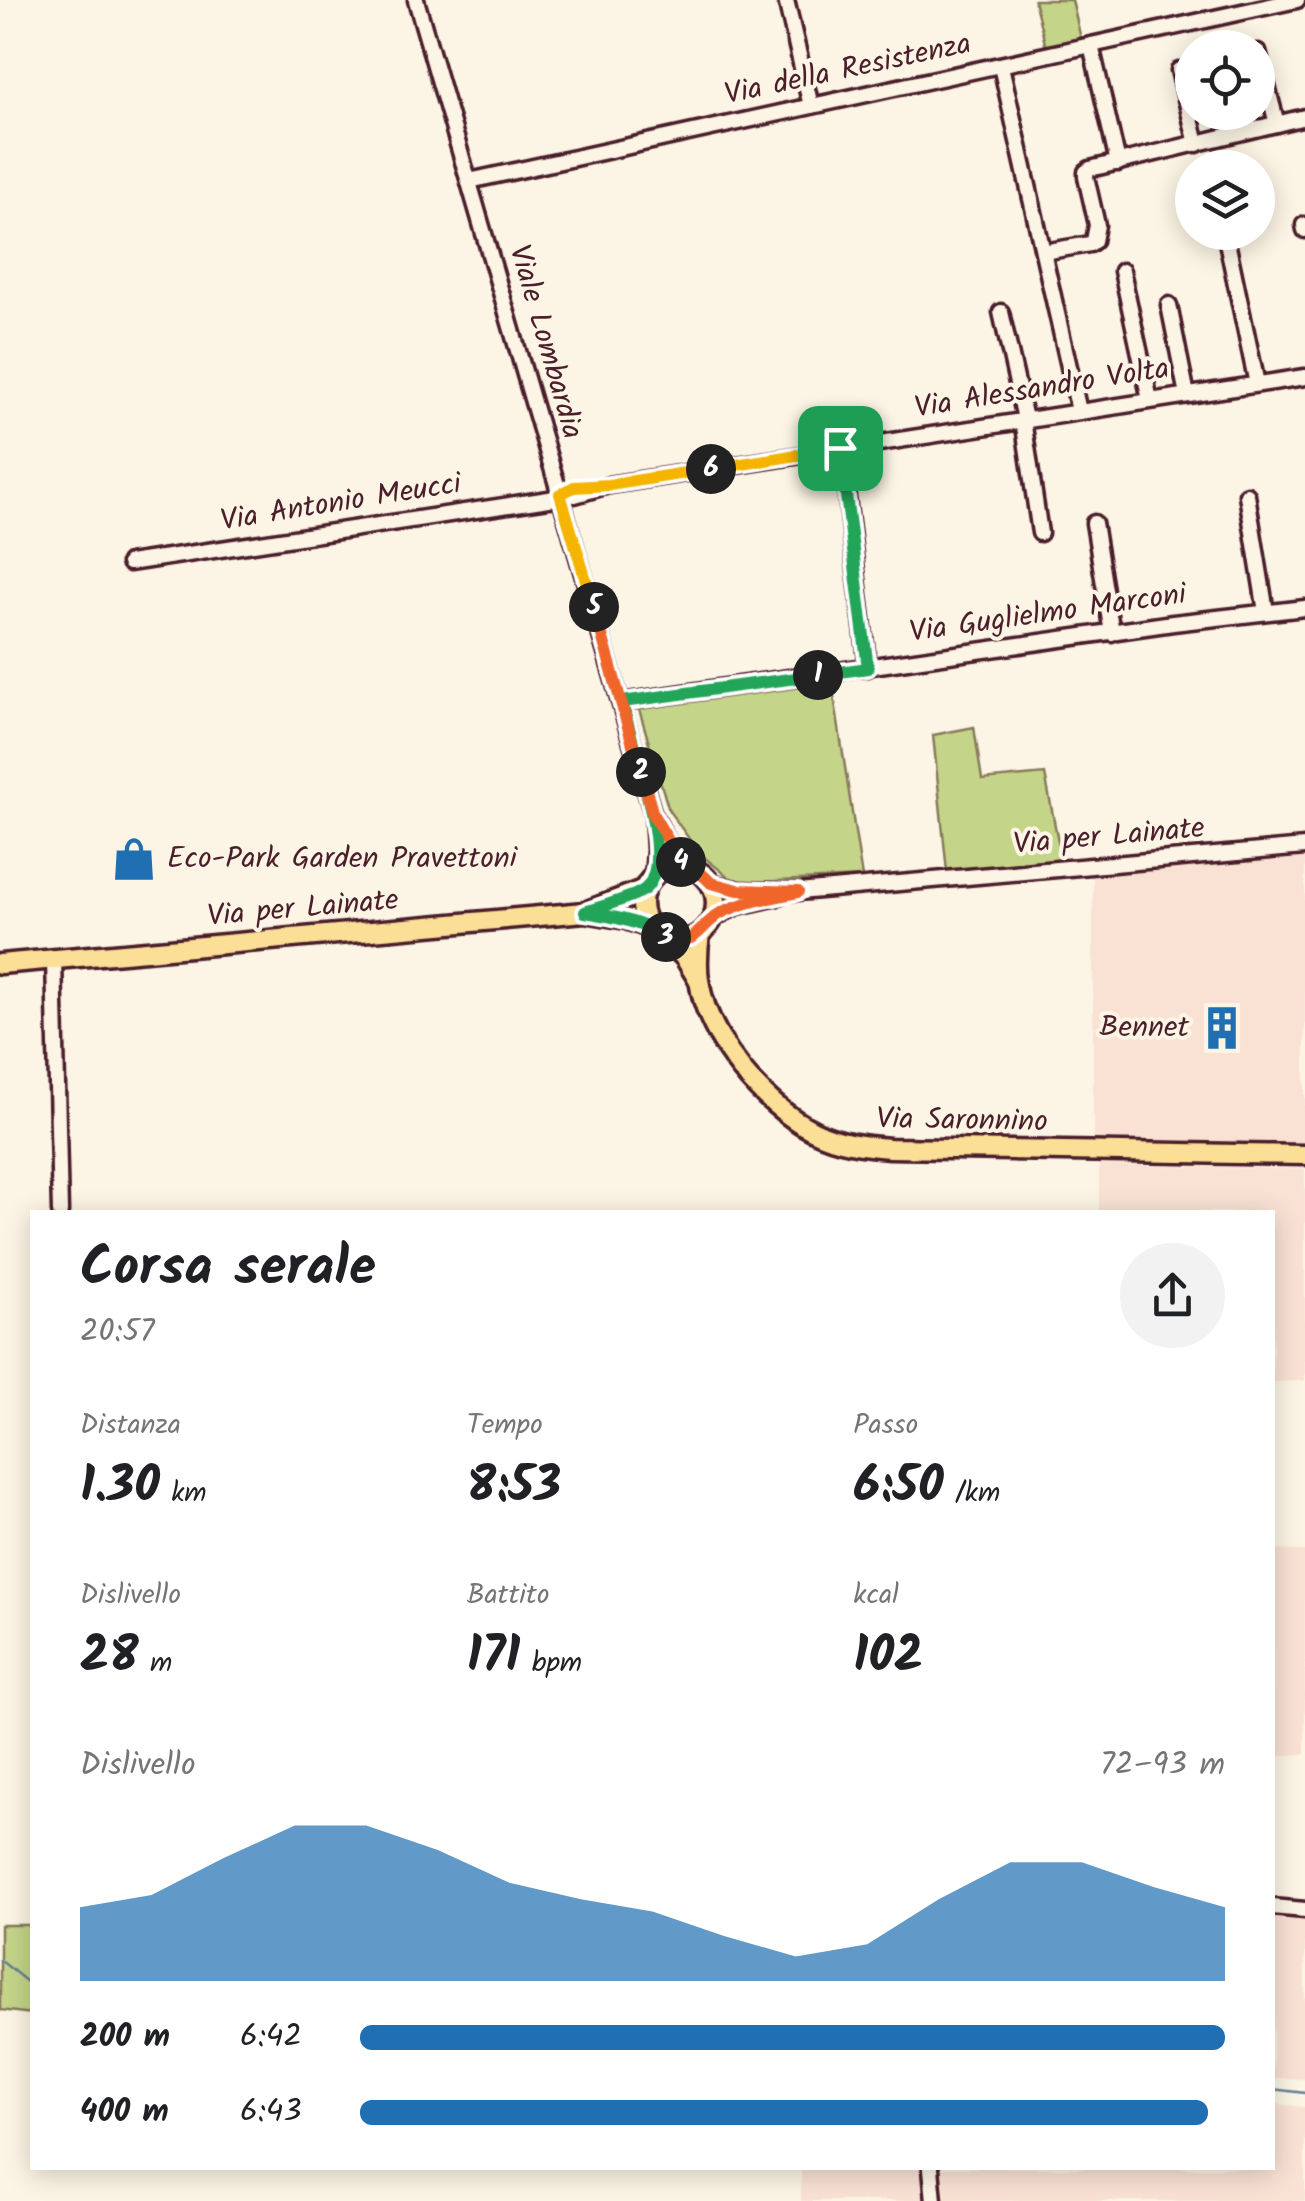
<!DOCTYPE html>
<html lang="it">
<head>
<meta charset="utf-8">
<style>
  body { margin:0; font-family:Kalam,sans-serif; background:#f2f2f2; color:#202124; height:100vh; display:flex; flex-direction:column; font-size:38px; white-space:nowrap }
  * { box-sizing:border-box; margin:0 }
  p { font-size:32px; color:#757577 }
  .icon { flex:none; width:55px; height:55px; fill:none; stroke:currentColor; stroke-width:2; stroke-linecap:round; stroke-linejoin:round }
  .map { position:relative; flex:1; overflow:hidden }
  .panel { position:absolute; left:30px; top:1210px; width:1245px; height:960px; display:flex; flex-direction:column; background:#fff; border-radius:0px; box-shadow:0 5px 25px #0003 }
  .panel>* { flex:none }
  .buttons { position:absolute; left:1175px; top:30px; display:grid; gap:20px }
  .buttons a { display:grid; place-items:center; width:100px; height:100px; border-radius:50%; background:#fff; box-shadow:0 5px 25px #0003; font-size:50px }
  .pin { position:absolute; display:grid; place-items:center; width:85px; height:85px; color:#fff; margin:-42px; border-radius:20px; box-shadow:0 5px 15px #0006 }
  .km { position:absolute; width:50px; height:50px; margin:-25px; border-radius:50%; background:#222; color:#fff; font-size:28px; line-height:50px; text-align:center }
  .round { display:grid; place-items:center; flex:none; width:105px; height:105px; border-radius:52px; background:#f2f2f2 }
  .headline { display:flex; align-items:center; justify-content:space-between; height:170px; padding:0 50px }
  h1 { font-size:55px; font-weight:700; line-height:75px }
  .metrics { display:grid; grid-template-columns:repeat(3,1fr); gap:15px; height:170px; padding:10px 50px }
  .metrics div { display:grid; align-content:center }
  .metrics b { font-size:50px; font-weight:700 }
  .metrics small { font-size:28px; font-weight:400 }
  .metrics p { font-size:28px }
  .chart { height:280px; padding:20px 50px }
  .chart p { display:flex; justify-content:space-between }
  .chart svg { width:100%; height:180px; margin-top:10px; fill:#1f6fb2; opacity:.7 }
  ul { padding:0 50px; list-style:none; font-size:32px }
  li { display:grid; grid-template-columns:160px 120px 1fr; align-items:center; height:75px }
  li i { height:25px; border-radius:12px; background:#1f6fb2 }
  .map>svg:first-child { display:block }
  .built { fill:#f9e2d4 }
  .green { fill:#c4d488; stroke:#877a5a; stroke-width:2.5 }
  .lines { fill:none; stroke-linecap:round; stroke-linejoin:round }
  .stream { stroke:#668393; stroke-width:2.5 }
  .minor-casing { stroke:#4a1f2b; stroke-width:21 }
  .major-casing { stroke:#4a1f2b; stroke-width:25 }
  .minor { stroke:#fcf5e5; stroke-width:14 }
  .major { stroke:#fbdf96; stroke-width:18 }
  .split-1-casing { stroke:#fff; stroke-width:20 }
  .split-2-casing { stroke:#fff; stroke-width:20 }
  .split-3-casing { stroke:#fff; stroke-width:20 }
  .split-4-casing { stroke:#fff; stroke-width:20 }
  .split-5-casing { stroke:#fff; stroke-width:20 }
  .split-6-casing { stroke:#fff; stroke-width:20 }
  .split-7-casing { stroke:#fff; stroke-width:20 }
  .split-1 { stroke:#22a559; stroke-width:12 }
  .split-2 { stroke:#22a559; stroke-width:12 }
  .split-3 { stroke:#22a559; stroke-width:12 }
  .split-4 { stroke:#f0652b; stroke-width:12 }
  .split-5 { stroke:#f0652b; stroke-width:12 }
  .split-6 { stroke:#f5b400; stroke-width:12 }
  .split-7 { stroke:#f5b400; stroke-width:12 }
  .labels { text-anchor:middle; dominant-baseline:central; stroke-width:8; stroke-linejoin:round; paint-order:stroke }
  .street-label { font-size:30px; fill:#4a1f2b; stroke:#fcf5e5 }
  .poi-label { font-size:30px; fill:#4a1f2b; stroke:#fcf5e5; text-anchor:start }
</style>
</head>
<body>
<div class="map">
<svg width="1305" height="2201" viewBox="0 0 1305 2201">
  <rect width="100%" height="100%" fill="#fcf5e5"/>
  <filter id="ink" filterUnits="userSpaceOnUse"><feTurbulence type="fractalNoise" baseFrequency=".01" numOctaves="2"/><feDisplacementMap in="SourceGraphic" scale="20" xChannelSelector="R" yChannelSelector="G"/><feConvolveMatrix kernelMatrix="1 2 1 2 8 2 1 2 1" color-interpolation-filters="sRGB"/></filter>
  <g filter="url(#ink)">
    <path class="built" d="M1305,855V1144L1093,1141V877Z
      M1099,1165L1305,1169V1381L1273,1382L1272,1212H1099Z
      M1273,1550L1305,1551V1754L1273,1756Z
      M1305,1901V2079L1273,2078V1904Z
      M1273,2100H1276V2104L1305,2107V2201H801V2168H1272Z"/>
    <path class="green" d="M1034,0H1072L1081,39L1046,47Z
      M832,683L862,877L736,883L700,854L669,811L639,709Z
      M974,727L982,780L1045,774L1062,862L947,872L933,735Z
      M0,1925H32V2014L0,2010Z"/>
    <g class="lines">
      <path class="stream" d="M0,1960L32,1986
        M1272,2089L1305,2093"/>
      <g class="minor-casing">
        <path id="minor" d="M416,0L653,815L655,850L653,877
          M786,0L811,106
          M1091,45L1118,163
          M1258,52L1277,124
          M1001,66L1079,411
          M1179,70L1197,144
          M469,181L1297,0
          M1304,225L1305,230
          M1226,237L1257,384
          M1043,252L1090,244L1094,241L1097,225L1086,177V172L1090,169L1305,117
          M1122,271L1150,400
          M1169,305L1187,395
          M1001,312L1025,419
          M1023,420L1040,533
          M841,448L868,668
          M560,494L575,495L609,485L1305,377
          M1247,495L1266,612
          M1094,523L1112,633
          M129,563L562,497
          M621,702L1173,623L1305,608
          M656,820L678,861L696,870
          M711,883L739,890L798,892L1305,847
          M713,918L738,906L778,897
          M54,959L60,1212
          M1272,1907L1305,1910
          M931,2168L934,2201"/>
      </g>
      <g class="major-casing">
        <path id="major" d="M642 903a37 37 0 1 1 74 0a37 37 0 1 1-74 0Z
          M590,910L645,889
          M700,933C698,948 697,965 699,980C707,1038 763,1106 814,1131C838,1143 864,1146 890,1148L1305,1155
          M662,935L685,958L699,981
          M0,964L585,912L626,919L654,929"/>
      </g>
      <use href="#minor" class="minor"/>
      <use href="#major" class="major"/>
    </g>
  </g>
  <g class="lines" filter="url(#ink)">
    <g class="split-1-casing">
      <path id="split-1" d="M818,675L868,668L840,448"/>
    </g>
    <g class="split-2-casing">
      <path id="split-2" d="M641,772L622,702L818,675"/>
    </g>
    <g class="split-3-casing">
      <path id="split-3" d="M641,772C648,799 669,868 645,889C638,896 597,908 585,912C616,917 638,921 666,937"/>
    </g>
    <g class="split-4-casing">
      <path id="split-4" d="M666,937C696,945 695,933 714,918C719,913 729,909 735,907C755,899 778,897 798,892L738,890L711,883L704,876L681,862"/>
    </g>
    <g class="split-5-casing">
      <path id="split-5" d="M594,607L653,815L681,862"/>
    </g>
    <g class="split-6-casing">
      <path id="split-6" d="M594,607L560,494L574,487L609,485L711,469"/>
    </g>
    <g class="split-7-casing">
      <path id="split-7" d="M711,469L840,448"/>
    </g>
    <use href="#split-1" class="split-1"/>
    <use href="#split-2" class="split-2"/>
    <use href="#split-3" class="split-3"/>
    <use href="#split-4" class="split-4"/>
    <use href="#split-5" class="split-5"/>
    <use href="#split-6" class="split-6"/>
    <use href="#split-7" class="split-7"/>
  </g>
  <defs>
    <g id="shop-bare" transform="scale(3.45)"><path d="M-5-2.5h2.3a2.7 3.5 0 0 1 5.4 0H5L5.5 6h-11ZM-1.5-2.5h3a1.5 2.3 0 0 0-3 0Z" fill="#1f6fb2" stroke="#fcf5e5" stroke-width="2.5" paint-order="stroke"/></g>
    <g id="building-bare" transform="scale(3.45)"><path d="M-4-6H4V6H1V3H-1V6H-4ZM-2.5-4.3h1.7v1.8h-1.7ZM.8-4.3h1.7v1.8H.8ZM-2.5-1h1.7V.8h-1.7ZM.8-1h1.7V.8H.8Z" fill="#1f6fb2" stroke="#fcf5e5" stroke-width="2.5" paint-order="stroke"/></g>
  </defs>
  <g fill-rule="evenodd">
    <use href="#shop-bare" x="134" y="859"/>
    <use href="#building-bare" x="1222" y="1028"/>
  </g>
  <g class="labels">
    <g class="street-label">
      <text transform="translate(848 70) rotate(-12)">Via della Resistenza</text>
      <text transform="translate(545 342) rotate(74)">Viale Lombardia</text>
      <text transform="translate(1042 389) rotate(-9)">Via Alessandro Volta</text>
      <text transform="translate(341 503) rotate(-9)">Via Antonio Meucci</text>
      <text transform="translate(1048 614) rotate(-8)">Via Guglielmo Marconi</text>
      <text transform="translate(1109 837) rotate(-5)">Via per Lainate</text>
      <text transform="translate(303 909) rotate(-5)">Via per Lainate</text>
      <text transform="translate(962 1121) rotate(1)">Via Saronnino</text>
    </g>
    <g class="poi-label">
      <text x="167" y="859">Eco-Park Garden Pravettoni</text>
      <text x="1189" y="1028" text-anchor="end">Bennet</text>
    </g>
  </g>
</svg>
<div class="buttons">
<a><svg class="icon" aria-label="locate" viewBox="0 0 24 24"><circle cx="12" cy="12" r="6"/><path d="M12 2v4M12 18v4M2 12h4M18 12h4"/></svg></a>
<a><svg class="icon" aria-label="layers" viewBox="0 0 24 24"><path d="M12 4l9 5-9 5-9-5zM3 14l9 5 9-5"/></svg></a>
</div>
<div class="pin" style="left:840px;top:448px;background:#1e9e55"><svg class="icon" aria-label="arrive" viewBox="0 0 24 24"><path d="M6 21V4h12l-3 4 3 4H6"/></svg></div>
<b class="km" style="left:818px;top:675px">1</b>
<b class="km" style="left:641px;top:772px">2</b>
<b class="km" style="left:666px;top:937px">3</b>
<b class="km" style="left:681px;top:862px">4</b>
<b class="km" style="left:594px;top:607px">5</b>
<b class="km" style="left:711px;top:469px">6</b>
<section class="panel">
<div class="headline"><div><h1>Corsa serale</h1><p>20:57</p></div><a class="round"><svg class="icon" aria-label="share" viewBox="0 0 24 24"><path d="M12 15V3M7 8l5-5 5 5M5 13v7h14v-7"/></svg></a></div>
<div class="metrics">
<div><p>Distanza</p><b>1.30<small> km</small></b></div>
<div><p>Tempo</p><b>8:53</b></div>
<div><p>Passo</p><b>6:50<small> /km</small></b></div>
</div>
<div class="metrics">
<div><p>Dislivello</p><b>28<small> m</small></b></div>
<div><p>Battito</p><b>171<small> bpm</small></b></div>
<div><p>kcal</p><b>102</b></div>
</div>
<div class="chart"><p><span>Dislivello</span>72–93 m</p>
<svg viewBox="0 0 160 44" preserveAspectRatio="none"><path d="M0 44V26L10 23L20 14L30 6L40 6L50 12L60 20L70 24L80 27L90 33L100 38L110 35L120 24L130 15L140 15L150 21L160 26V44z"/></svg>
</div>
<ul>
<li><b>200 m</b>6:42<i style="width:100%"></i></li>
<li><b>400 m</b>6:43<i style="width:98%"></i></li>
</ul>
</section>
</div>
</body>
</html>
